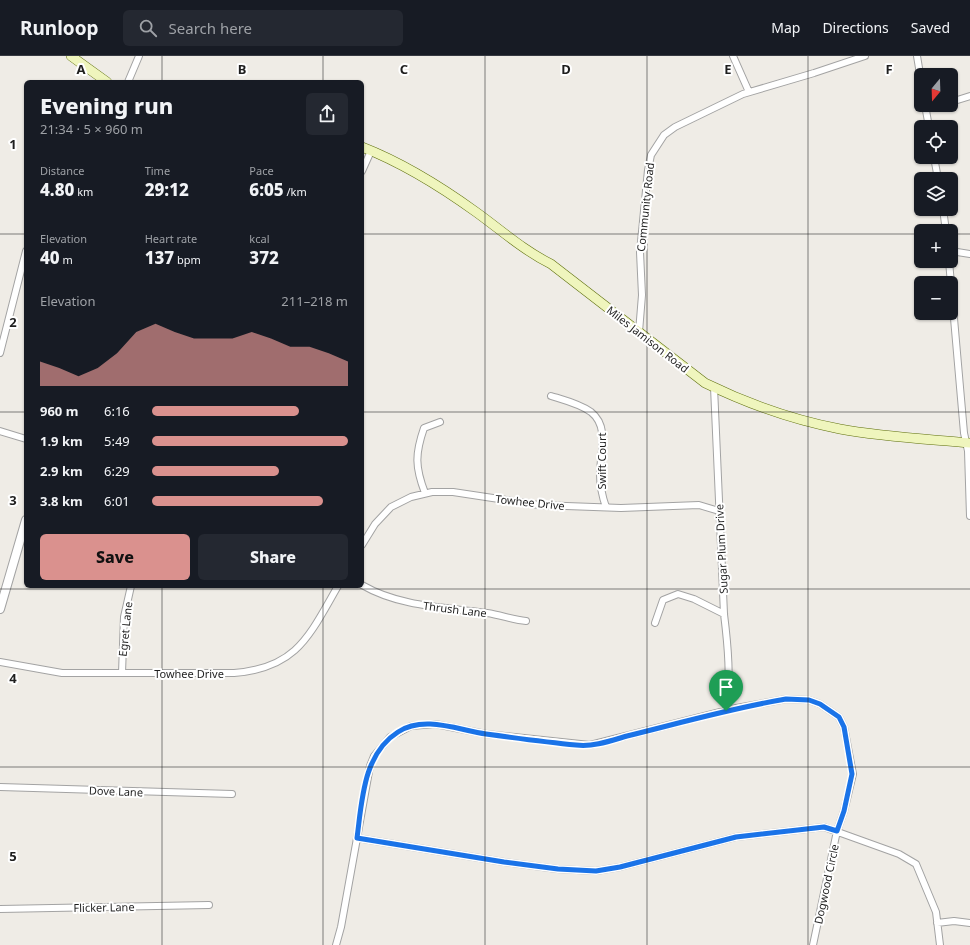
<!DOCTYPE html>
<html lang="en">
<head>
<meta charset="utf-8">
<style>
  body { margin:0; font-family:"Noto Sans",sans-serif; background:#242831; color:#f1f3f6; height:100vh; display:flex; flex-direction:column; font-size:15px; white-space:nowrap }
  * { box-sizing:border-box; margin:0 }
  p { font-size:13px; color:#9ea1a6 }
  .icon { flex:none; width:22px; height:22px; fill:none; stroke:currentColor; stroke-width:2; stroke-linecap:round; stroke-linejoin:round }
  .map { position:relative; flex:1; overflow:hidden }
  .details { position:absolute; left:24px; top:24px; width:340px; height:508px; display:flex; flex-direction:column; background:#171b24; border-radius:6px; box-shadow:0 1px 3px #0004 }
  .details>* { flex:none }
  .needle { width:26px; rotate:199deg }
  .tools { position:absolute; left:914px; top:12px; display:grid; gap:8px }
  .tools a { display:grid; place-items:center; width:44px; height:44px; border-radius:6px; background:#171b24; box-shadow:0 1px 3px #0004; font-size:20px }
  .pin { position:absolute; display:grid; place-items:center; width:34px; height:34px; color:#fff; margin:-41px -17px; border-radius:50% 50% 50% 0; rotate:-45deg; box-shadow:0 0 4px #0007 }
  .pin .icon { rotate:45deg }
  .round { display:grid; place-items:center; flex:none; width:42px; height:42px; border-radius:6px; background:#242831 }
  .overview { display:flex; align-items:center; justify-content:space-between; height:68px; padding:0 16px }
  h1 { font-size:22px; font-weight:800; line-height:30px }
  .metrics { display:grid; grid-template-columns:repeat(3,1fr); gap:6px; height:68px; padding:4px 16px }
  .metrics div { display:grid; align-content:center }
  .metrics b { font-size:17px; font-weight:800 }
  .metrics small { font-size:11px; font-weight:400 }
  .metrics p { font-size:11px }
  .chart { height:112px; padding:8px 16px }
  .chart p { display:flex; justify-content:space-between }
  .chart svg { width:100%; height:72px; margin-top:4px; fill:#da918e; opacity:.7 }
  .cta { display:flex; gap:8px; margin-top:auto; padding:8px 16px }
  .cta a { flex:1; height:46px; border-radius:6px; background:#da918e; color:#111; font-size:16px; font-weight:800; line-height:46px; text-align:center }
  .cta a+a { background:#242831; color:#f1f3f6 }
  ul { padding:0 16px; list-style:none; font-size:13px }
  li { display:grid; grid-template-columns:64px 48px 1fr; align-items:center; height:30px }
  li i { height:10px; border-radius:5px; background:#da918e }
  header { display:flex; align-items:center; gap:24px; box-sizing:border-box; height:56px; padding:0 20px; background:#171b24; border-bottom:1px solid #363941 }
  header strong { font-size:19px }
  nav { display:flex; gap:22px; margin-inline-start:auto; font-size:14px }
  .search { width:280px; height:36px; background:#242831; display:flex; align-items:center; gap:10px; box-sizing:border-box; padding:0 14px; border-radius:6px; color:#9ea1a6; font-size:15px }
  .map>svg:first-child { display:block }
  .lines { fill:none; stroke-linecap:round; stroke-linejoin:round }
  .minor-casing { stroke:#a3a3a3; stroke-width:8 }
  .tertiary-casing { stroke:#a3a3a3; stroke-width:10 }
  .secondary-casing { stroke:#5e6f0d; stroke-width:10 }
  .minor { stroke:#fff; stroke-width:6 }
  .tertiary { stroke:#fff; stroke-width:8 }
  .secondary { stroke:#eff5bd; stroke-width:9 }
  .route-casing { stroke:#fff; stroke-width:8 }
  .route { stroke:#1a73e8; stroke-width:5 }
  .grid { fill:none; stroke:#1f1f1f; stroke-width:1; stroke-opacity:0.55 }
  .labels { text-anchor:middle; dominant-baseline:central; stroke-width:4; stroke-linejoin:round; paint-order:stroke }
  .street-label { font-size:11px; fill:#1f1f1f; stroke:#fff }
  .grid-label { font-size:13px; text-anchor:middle; font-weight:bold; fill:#1f1f1f; stroke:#fff; stroke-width:4; stroke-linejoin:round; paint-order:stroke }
</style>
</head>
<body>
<header>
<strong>Runloop</strong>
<div class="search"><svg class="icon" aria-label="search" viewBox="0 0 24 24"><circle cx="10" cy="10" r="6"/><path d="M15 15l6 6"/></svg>Search here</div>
<nav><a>Map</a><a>Directions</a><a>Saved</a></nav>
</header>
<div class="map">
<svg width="970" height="889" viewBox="0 0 970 889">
  <rect width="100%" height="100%" fill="#efece6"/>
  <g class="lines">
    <g class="minor-casing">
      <path id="minor" d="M733,0L749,36
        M917,0L921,24
        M128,26L139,0
        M951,46L970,40
        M925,49L929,71
        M925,49H938
        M934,101L938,123
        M362,115L371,95
        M943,153L946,175
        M951,195L970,198
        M949,205L964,377L968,395L970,460
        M639,276L642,239L640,196L648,114L651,99L664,79L675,71L743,38L814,17L865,0
        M0,297L26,195
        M714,331L724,558C728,590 731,623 726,655
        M551,340C564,344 580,348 591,356C610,371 600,398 600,418C600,430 602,440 606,451
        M0,375L26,383
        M425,437C415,411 415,398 424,372L440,366
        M362,489L375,468L391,451L411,441L432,436H453L539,449L621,452L699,449L719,455
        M362,529C400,551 445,551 487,557C501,559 513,564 526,565
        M655,567L663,544L678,538L694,543L724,558
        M0,606L62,617H234C297,612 309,580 338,530
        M122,617L124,561L131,530
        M0,731L232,738
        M357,782L504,806L557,813L596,815L620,811L736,781L824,771L899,798L916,808L936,856L940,889
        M0,853L209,849
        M937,867L954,865L970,867
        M336,889L341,871L370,710L374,700L390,681L411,670L435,668L486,678L590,689L736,652L786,643L809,644L820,648L839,661L844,671L853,718L844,755L837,775L813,889"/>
    </g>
    <g class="tertiary-casing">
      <path id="tertiary" d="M0,553L26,464"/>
    </g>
    <g class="secondary-casing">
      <path id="secondary" d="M71,0L107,26
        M362,91C403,107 440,130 476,156C501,174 523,194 551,208L705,327C748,348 793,364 840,373C883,381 927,383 970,387"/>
    </g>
    <use href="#minor" class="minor"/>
    <use href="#tertiary" class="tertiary"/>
    <use href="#secondary" class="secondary"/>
  </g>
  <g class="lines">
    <g class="route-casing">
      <path id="route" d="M786,643L809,644L820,648L839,661L844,671L852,718L844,755L837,775L824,771L736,781L620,811L596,815L558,813L504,806L357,782C362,745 363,698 398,676C424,659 458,674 486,678C516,682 546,686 576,689C594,691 610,685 627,680C680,667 732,652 786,643Z"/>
    </g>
    <use href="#route" class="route"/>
  </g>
  <path class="grid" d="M162,0V26M323,0V26M485,0V889M647,0V889M808,0V889M0,178H26M362,178H921M951,178H970M0,356H26M362,356H970M162,530V889M323,530V889M0,533H970M0,711H970"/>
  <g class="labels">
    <g class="street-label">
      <text transform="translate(645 151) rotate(-84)">Community Road</text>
      <text transform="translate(648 283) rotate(38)">Miles Jamison Road</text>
      <text transform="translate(601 405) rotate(-90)">Swift Court</text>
      <text transform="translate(530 446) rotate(6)">Towhee Drive</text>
      <text transform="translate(721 493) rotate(-93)">Sugar Plum Drive</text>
      <text transform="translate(455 553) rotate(7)">Thrush Lane</text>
      <text transform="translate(125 573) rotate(-84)">Egret Lane</text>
      <text x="189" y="617">Towhee Drive</text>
      <text transform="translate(116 735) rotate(2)">Dove Lane</text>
      <text transform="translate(826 828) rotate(-78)">Dogwood Circle</text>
      <text transform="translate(104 851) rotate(-1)">Flicker Lane</text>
    </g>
  </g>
  <g class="grid-label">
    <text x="81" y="18">A</text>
    <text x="242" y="18">B</text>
    <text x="404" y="18">C</text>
    <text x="566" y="18">D</text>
    <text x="728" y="18">E</text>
    <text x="889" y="18">F</text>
    <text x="13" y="93">1</text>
    <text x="13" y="271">2</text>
    <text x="13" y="449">3</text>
    <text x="13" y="627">4</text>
    <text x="13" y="805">5</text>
  </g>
</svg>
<div class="tools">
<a><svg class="needle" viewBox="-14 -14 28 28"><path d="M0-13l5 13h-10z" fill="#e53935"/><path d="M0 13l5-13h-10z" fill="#9ea1a6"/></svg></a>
<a><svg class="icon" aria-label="locate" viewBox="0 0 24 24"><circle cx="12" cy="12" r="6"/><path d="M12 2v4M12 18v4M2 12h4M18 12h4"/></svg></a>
<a><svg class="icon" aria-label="layers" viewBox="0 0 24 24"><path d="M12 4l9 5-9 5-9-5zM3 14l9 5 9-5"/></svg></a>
<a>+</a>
<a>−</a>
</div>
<div class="pin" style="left:726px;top:655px;background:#1e9e55"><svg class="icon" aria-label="arrive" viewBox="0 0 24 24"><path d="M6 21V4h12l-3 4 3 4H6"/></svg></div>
<section class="details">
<div class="overview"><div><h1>Evening run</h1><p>21:34 · 5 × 960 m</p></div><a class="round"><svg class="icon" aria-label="share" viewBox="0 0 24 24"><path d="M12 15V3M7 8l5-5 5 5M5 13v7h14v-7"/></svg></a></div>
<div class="metrics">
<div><p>Distance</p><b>4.80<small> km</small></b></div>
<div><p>Time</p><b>29:12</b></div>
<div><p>Pace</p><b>6:05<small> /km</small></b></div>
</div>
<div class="metrics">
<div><p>Elevation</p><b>40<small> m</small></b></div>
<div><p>Heart rate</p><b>137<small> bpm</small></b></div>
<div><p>kcal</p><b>372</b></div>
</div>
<div class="chart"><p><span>Elevation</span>211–218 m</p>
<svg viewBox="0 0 160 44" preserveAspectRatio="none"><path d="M0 44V29L10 33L20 38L30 33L40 24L50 11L60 6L70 11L80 15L90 15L100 15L110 11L120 15L130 20L140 20L150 24L160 29V44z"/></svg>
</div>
<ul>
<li><b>960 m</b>6:16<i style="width:75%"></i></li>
<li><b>1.9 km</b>5:49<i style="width:100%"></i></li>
<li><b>2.9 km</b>6:29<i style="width:65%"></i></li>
<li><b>3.8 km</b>6:01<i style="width:87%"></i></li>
</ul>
<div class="cta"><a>Save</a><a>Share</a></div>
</section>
</div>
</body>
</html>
